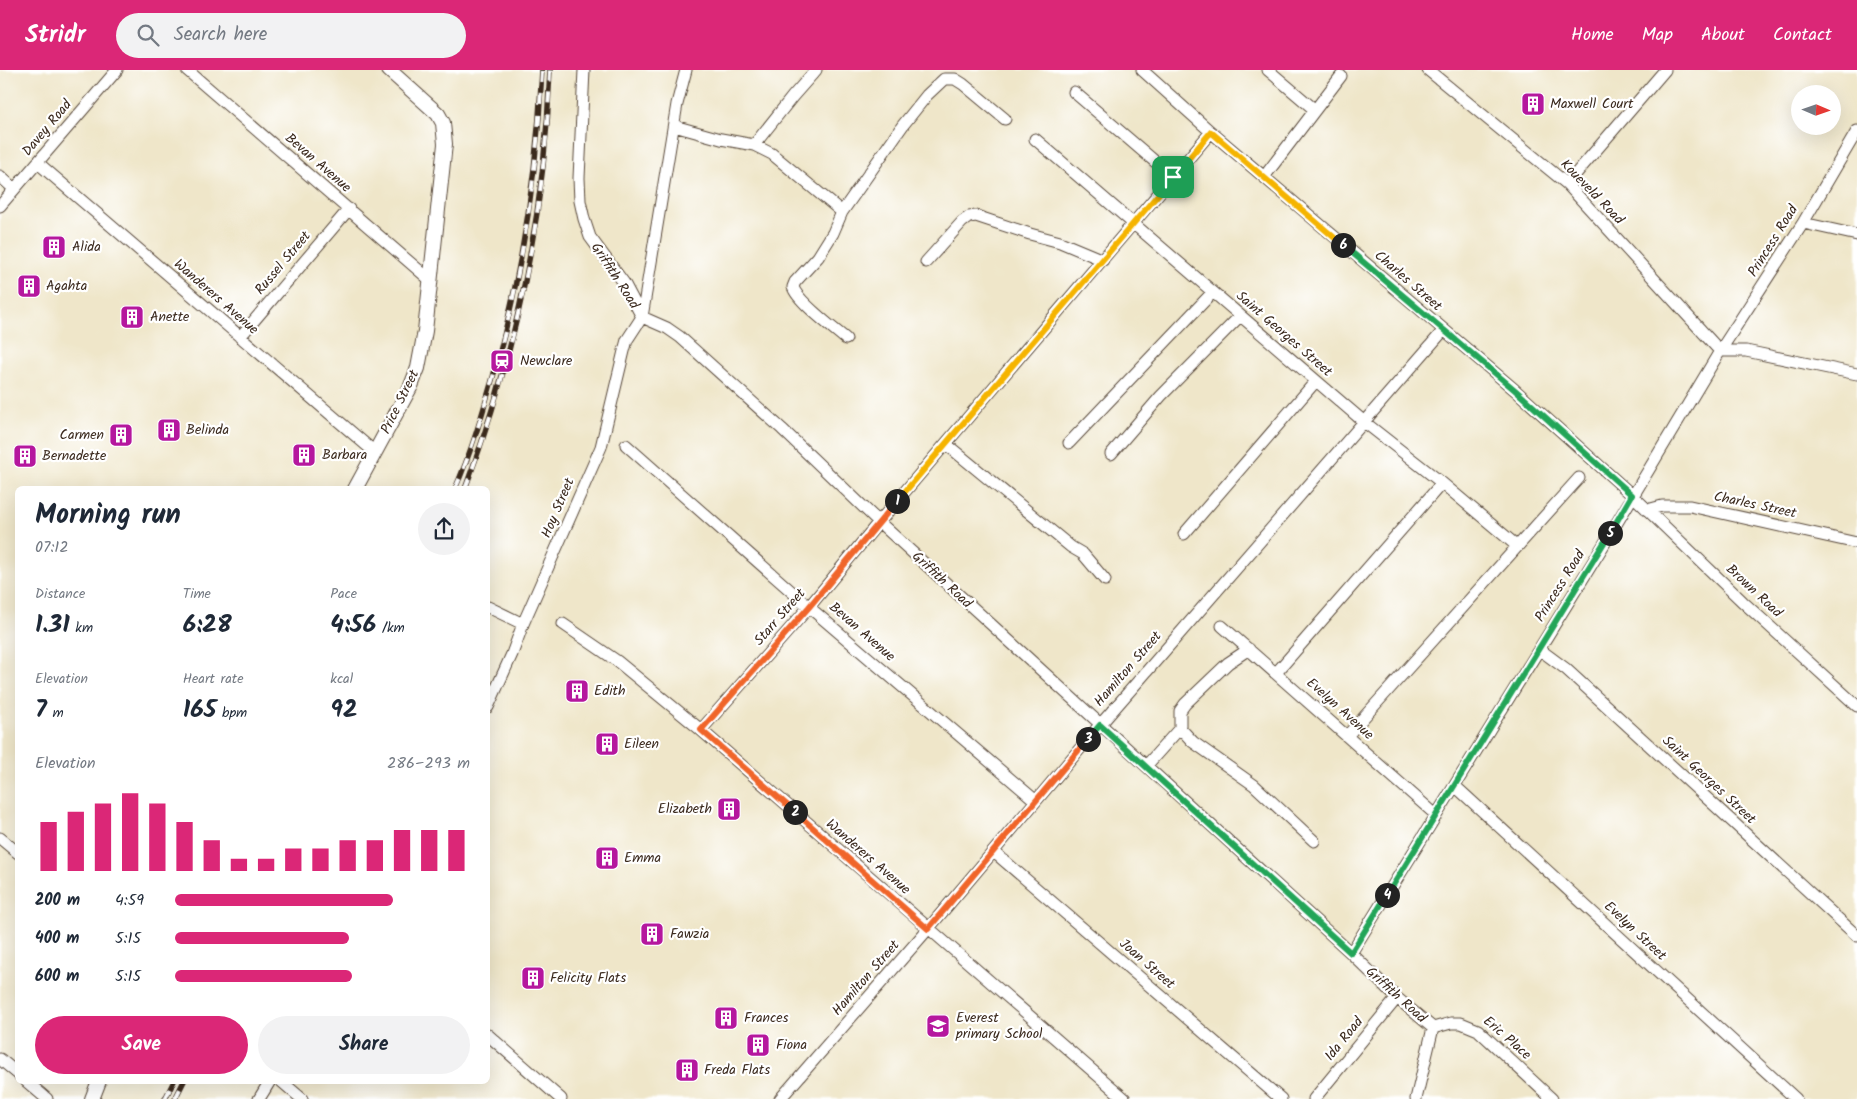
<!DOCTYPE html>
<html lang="en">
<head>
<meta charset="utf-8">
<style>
  body { margin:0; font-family:Kalam,sans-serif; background:#f2f2f3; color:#1f2937; height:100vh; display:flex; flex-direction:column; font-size:19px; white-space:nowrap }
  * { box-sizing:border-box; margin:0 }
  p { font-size:16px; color:#747a83 }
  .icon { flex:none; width:28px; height:28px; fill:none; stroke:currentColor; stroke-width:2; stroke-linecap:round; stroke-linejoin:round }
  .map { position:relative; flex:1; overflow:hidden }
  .side { position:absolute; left:15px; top:416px; width:475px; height:598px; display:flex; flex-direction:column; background:#fff; border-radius:8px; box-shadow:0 5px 20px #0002 }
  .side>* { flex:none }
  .needle { width:32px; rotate:92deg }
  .fabs { position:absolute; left:1791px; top:15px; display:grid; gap:10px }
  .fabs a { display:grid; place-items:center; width:50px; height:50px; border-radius:50%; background:#fff; box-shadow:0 5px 20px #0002; font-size:25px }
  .pin { position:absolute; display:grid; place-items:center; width:42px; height:42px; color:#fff; margin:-21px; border-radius:10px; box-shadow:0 2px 8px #0006 }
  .km { position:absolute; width:25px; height:25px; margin:-12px; border-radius:50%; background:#222; color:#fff; font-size:14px; line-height:25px; text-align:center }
  .round { display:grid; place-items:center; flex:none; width:52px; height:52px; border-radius:26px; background:#f2f2f3 }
  .overview { display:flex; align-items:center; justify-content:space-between; height:85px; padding:0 20px }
  h1 { font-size:28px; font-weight:700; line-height:38px }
  .figures { display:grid; grid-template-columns:repeat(3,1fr); gap:8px; height:85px; padding:5px 20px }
  .figures div { display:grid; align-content:center }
  .figures b { font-size:25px; font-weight:700 }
  .figures small { font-size:14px; font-weight:400 }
  .figures p { font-size:14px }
  .chart { height:140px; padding:10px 20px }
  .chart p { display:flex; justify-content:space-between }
  .chart svg { width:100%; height:90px; margin-top:5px; stroke:#db2777; stroke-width:6 }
  .action { display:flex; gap:10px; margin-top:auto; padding:10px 20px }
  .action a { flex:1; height:58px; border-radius:30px; background:#db2777; color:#fff; font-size:20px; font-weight:700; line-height:58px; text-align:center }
  .action a+a { background:#f2f2f3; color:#1f2937 }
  ul { padding:0 20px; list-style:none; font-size:16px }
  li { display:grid; grid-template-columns:80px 60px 1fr; align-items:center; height:38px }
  li i { height:12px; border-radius:6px; background:#db2777 }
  header { display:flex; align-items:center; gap:30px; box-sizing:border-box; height:70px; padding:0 25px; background:#db2777; color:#fff }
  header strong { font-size:24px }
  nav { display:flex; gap:28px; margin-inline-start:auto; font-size:18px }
  .search { width:350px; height:45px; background:#f2f2f3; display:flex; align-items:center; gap:12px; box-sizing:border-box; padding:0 18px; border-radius:28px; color:#747a83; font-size:19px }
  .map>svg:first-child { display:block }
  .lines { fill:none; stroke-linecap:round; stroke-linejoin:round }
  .minor-casing { stroke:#564638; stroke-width:13 }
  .tertiary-casing { stroke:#564638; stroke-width:16 }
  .minor { stroke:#fff; stroke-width:11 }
  .tertiary { stroke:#fff; stroke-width:14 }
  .rail-casing { stroke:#3b2a1e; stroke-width:5.5 }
  .rail { stroke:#fff; stroke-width:4; stroke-dasharray:11; stroke-linecap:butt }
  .split-1-casing { stroke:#fff; stroke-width:10 }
  .split-2-casing { stroke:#fff; stroke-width:10 }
  .split-3-casing { stroke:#fff; stroke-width:10 }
  .split-4-casing { stroke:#fff; stroke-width:10 }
  .split-5-casing { stroke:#fff; stroke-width:10 }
  .split-6-casing { stroke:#fff; stroke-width:10 }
  .split-7-casing { stroke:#fff; stroke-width:10 }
  .split-1 { stroke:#f5b400; stroke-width:6 }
  .split-2 { stroke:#f0652b; stroke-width:6 }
  .split-3 { stroke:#f0652b; stroke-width:6 }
  .split-4 { stroke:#22a559; stroke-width:6 }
  .split-5 { stroke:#22a559; stroke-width:6 }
  .split-6 { stroke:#22a559; stroke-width:6 }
  .split-7 { stroke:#f5b400; stroke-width:6 }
  .labels { text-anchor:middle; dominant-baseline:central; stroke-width:4.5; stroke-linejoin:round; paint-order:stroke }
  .poi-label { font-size:14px; fill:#3b2a1e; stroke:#fff; text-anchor:start }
  .street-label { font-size:14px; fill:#3b2a1e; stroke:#fff }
</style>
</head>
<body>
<header>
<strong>Stridr</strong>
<div class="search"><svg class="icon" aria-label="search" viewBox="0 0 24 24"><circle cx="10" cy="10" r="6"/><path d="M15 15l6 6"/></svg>Search here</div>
<nav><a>Home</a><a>Map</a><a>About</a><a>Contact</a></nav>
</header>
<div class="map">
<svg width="1857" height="1029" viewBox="0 0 1857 1029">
  <rect width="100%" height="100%" fill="#fff"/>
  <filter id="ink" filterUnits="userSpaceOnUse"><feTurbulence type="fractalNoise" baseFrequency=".02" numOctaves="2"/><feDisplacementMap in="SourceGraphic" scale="10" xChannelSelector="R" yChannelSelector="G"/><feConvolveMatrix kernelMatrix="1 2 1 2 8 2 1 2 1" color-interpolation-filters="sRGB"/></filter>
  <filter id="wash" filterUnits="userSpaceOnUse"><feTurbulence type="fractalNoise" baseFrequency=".0096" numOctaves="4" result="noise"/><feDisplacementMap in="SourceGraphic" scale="20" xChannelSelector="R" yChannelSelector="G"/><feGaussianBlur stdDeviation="1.12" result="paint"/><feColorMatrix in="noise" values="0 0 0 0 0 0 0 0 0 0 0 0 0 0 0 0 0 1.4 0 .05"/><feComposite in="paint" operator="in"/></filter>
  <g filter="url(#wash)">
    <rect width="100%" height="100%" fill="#efe6c9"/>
  </g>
  <g filter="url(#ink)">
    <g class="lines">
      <g class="minor-casing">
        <path id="minor" d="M187,0L429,209
          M584,0L579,108L580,131L584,149L590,167L624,213L642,247L667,258L680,267L782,359L879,452L1351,883L1397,928L1433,958
          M1142,0L1211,62L1515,320L1632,425L1743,532L1857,636
          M1268,0L1315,40
          M1428,0L1567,114L1720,281H1746L1857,304
          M1074,22L1173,107
          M674,56L721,69L754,75L772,84L842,142
          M1035,69L1363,351L1442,413L1517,476
          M754,75L793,26L816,0
          M38,93L371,379L376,381
          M0,106L14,119
          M1264,107L1341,6
          M1567,114L1665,0
          M0,136L117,0
          M1803,153L1857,165
          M926,192L962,152L969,147L976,146L1030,164L1060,172L1103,190
          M240,267L349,139
          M846,269C833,258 797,231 793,217L795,212L818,187L833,163L842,142L903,55L927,25L944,9H955L963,14L1005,49
          M1069,373L1213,222
          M946,374L1071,477L1083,484L1105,510
          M626,375L809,537L1036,731
          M1111,384L1161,326L1240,246
          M1647,440L1662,436H1690L1857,473
          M1184,464L1316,311
          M488,537L523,554
          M563,554L617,591L701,660L1125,1029
          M1222,556L1436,745
          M1249,579L1228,593L1185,634L1180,641V658L1193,672L1254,715L1314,771
          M1539,579L1566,599L1857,866
          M1276,603L1442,413
          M488,637L512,584L523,554L601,377L624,281L627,270L642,247L677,34L686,0
          M701,660L809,537L879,452L1211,62
          M1347,666L1579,408
          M1146,696L1180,658
          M1455,716L1796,1029
          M0,768L18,783
          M994,782L1281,1029
          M1351,883L1603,476L1720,281L1803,153L1857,61
          M1433,958L1451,953H1461L1478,960L1552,1029
          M488,965L561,1029
          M0,989L18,1004
          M26,1011L47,1029
          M281,1011L302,1029
          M259,1029L270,1011
          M780,1029L928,859L1100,655L1443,261
          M1314,1029L1397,928
          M1416,1029L1433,958"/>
      </g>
      <g class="tertiary-casing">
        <path id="tertiary" d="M355,419L411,316L418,298L425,261L445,74L443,53L438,44L389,0
          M92,1029L99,1011"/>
      </g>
      <use href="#minor" class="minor"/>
      <use href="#tertiary" class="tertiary"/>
      <g class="rail-casing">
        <path id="rail" d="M455,419C471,383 482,345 493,307C522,205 537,106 542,0
          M465,419C516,283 545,145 550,0
          M165,1029L174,1011
          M175,1029L184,1011"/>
      </g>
      <use href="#rail" class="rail"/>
    </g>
  </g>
  <g class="lines" filter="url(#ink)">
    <g class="split-1-casing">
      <path id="split-1" d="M897,431L1173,107"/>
    </g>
    <g class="split-2-casing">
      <path id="split-2" d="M795,742L701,660L809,537L897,431"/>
    </g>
    <g class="split-3-casing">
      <path id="split-3" d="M795,742L928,859L1088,669"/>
    </g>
    <g class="split-4-casing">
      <path id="split-4" d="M1088,669L1100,655L1351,883L1387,825"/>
    </g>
    <g class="split-5-casing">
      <path id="split-5" d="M1387,825L1610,463"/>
    </g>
    <g class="split-6-casing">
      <path id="split-6" d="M1343,175L1515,320L1632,425L1610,463"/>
    </g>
    <g class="split-7-casing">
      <path id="split-7" d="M1173,107L1211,62L1343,175"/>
    </g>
    <use href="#split-1" class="split-1"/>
    <use href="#split-2" class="split-2"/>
    <use href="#split-3" class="split-3"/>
    <use href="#split-4" class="split-4"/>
    <use href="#split-5" class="split-5"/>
    <use href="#split-6" class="split-6"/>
    <use href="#split-7" class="split-7"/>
  </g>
  <defs>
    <g id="building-square" transform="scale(1.25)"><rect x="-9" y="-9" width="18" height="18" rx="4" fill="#b5179e" stroke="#fff"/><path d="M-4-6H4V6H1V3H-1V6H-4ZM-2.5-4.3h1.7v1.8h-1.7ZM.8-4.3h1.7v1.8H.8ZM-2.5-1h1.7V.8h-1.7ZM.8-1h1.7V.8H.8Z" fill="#fff"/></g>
    <g id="station-square" transform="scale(1.25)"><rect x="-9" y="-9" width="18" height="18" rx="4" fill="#b5179e" stroke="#fff"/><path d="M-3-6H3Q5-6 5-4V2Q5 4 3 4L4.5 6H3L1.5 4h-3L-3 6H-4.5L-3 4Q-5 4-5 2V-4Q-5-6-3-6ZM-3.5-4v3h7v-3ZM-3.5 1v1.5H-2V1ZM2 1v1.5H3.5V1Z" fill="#fff"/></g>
    <g id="school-square" transform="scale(1.25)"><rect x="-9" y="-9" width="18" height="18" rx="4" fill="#b5179e" stroke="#fff"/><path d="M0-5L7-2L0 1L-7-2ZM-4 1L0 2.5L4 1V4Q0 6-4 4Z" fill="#fff"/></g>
  </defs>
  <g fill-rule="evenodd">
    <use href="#building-square" x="1533" y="34"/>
    <use href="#building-square" x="54" y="177"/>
    <use href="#building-square" x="29" y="216"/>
    <use href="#building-square" x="132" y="247"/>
    <use href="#station-square" x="502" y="291"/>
    <use href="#building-square" x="169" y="360"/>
    <use href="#building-square" x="121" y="365"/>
    <use href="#building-square" x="304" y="385"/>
    <use href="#building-square" x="25" y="386"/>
    <use href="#building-square" x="577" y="621"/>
    <use href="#building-square" x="607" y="674"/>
    <use href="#building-square" x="729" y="739"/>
    <use href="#building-square" x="607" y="788"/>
    <use href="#building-square" x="652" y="864"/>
    <use href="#building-square" x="533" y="908"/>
    <use href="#building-square" x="726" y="948"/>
    <use href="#school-square" x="938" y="956"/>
    <use href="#building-square" x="758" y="975"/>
    <use href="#building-square" x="687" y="1000"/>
  </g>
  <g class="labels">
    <g class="poi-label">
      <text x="1550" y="34">Maxwell Court</text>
      <text x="72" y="177">Alida</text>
      <text x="46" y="216">Agahta</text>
      <text x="150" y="247">Anette</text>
      <text x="520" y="291">Newclare</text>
      <text x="186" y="360">Belinda</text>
      <text x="104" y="365" text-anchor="end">Carmen</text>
      <text x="322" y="385">Barbara</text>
      <text x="42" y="386">Bernadette</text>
      <text x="594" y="621">Edith</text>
      <text x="624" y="674">Eileen</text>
      <text x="712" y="739" text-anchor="end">Elizabeth</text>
      <text x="624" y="788">Emma</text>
      <text x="670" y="864">Fawzia</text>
      <text x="550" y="908">Felicity Flats</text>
      <text x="744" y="948">Frances</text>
      <text x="956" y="948">Everest<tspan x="956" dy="16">primary School</tspan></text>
      <text x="776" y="975">Fiona</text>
      <text x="704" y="1000">Freda Flats</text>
    </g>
    <g class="street-label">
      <text transform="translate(47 58) rotate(-50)">Davey Road</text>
      <text transform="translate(318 93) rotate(41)">Bevan Avenue</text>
      <text transform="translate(1592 122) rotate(46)">Koueveld Road</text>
      <text transform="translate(1773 171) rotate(-58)">Princess Road</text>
      <text transform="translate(283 193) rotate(-50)">Russel Street</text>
      <text transform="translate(615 206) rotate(57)">Griffith Road</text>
      <text transform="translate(1408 211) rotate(41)">Charles Street</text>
      <text transform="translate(216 227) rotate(41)">Wanderers Avenue</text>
      <text transform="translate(1284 264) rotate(41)">Saint Georges Street</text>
      <text transform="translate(400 332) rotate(-64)">Price Street</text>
      <text transform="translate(1755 435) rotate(12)">Charles Street</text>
      <text transform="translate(558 438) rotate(-67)">Hoy Street</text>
      <text transform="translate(942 510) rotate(43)">Griffith Road</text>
      <text transform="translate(1560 516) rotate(-58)">Princess Road</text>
      <text transform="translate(1754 521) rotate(43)">Brown Road</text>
      <text transform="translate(780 547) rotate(-49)">Starr Street</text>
      <text transform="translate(862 562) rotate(41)">Bevan Avenue</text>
      <text transform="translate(1128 599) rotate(-49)">Hamilton Street</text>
      <text transform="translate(1340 639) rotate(42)">Evelyn Avenue</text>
      <text transform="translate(1709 710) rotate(43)">Saint Georges Street</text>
      <text transform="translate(868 787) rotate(41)">Wanderers Avenue</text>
      <text transform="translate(1635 861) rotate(43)">Evelyn Street</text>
      <text transform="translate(1147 894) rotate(41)">Joan Street</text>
      <text transform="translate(866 908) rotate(-49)">Hamilton Street</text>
      <text transform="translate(1396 925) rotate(42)">Griffith Road</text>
      <text transform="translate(1507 968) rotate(41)">Eric Place</text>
      <text transform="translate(1344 969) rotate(-51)">Ida Road</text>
    </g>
  </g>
</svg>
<div class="fabs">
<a><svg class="needle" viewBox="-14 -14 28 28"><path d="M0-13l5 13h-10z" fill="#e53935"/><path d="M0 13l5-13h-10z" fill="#747a83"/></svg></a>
</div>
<div class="pin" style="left:1173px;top:107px;background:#1e9e55"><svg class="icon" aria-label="arrive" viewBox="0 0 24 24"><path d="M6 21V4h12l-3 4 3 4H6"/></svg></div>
<b class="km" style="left:897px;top:431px">1</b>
<b class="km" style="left:795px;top:742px">2</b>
<b class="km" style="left:1088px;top:669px">3</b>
<b class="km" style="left:1387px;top:825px">4</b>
<b class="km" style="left:1610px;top:463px">5</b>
<b class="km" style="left:1343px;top:175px">6</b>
<section class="side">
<div class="overview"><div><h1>Morning run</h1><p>07:12</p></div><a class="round"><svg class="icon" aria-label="share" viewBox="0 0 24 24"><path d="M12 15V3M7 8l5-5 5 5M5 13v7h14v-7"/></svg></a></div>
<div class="figures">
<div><p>Distance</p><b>1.31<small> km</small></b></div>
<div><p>Time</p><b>6:28</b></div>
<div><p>Pace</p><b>4:56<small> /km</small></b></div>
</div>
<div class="figures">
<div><p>Elevation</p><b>7<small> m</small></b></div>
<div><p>Heart rate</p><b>165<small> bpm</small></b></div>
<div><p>kcal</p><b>92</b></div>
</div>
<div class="chart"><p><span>Elevation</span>286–293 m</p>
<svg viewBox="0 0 160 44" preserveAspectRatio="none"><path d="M5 44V20M15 44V15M25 44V11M35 44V6M45 44V11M55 44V20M65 44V29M75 44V38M85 44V38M95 44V33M105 44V33M115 44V29M125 44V29M135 44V24M145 44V24M155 44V24"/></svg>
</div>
<ul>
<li><b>200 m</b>4:59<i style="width:74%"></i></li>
<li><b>400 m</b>5:15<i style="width:59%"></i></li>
<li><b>600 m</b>5:15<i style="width:60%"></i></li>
</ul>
<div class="action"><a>Save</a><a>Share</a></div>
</section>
</div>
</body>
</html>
